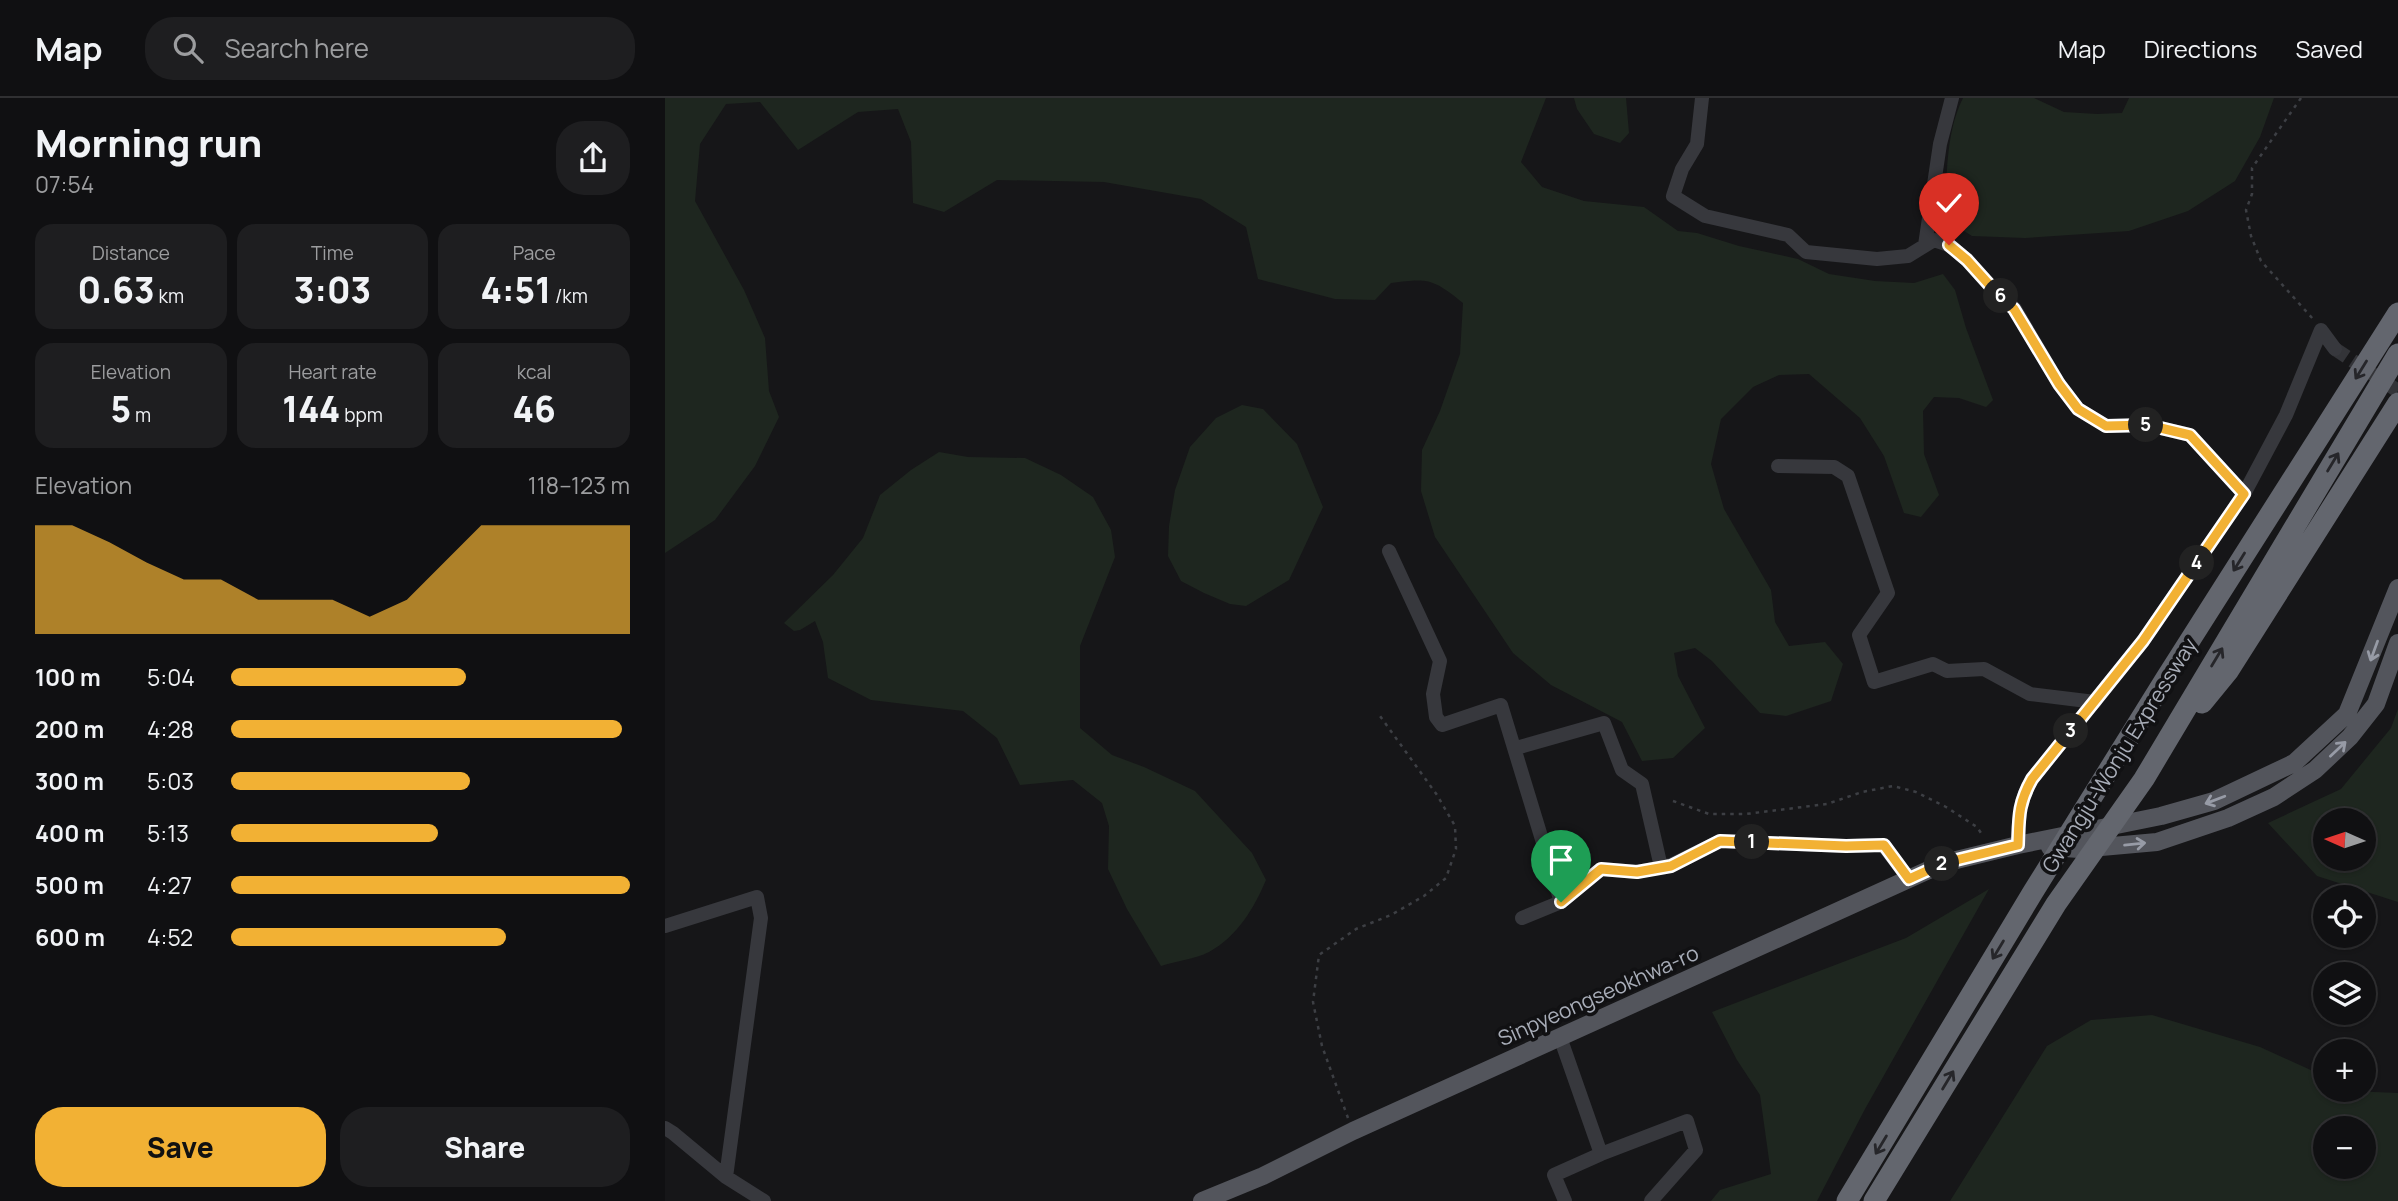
<!DOCTYPE html>
<html lang="en">
<head>
<meta charset="utf-8">
<style>
  body { margin:0; font-family:Manrope,sans-serif; background:#1e1e20; color:#f1f3f6; height:100vh; display:flex; flex-direction:column; font-size:26px; white-space:nowrap }
  * { box-sizing:border-box; margin:0 }
  p { font-size:23px; color:#9c9d9f }
  .icon { flex:none; width:38px; height:38px; fill:none; stroke:currentColor; stroke-width:2; stroke-linecap:round; stroke-linejoin:round }
  .map { position:relative; flex:1; overflow:hidden }
  .panel { display:flex; flex-direction:column; background:#101012; width:665px }
  .panel>* { flex:none }
  .needle { width:46px; rotate:273deg }
  .fabs { position:absolute; left:1648px; top:710px; display:grid; gap:14px }
  .fabs a { display:grid; place-items:center; width:63px; height:63px; border-radius:50%; background:#101012; box-shadow:0 2px 5px #0004,0 0 0 2px #303032; font-size:35px }
  .pin { position:absolute; display:grid; place-items:center; width:60px; height:60px; color:#fff; margin:-72px -30px; border-radius:50% 50% 50% 0; rotate:-45deg; box-shadow:0 0 7px #0007 }
  .pin .icon { rotate:45deg }
  .km { position:absolute; width:35px; height:35px; margin:-18px; border-radius:50%; background:#222; color:#fff; font-size:19px; line-height:35px; text-align:center }
  .round { display:grid; place-items:center; flex:none; width:74px; height:74px; border-radius:28px; background:#1e1e20 }
  .headline { display:flex; align-items:center; justify-content:space-between; height:119px; padding:0 35px }
  h1 { font-size:38px; font-weight:800; line-height:52px }
  .metrics { display:grid; grid-template-columns:repeat(3,1fr); gap:10px; height:119px; padding:7px 35px }
  .metrics div { display:grid; align-content:center; border-radius:18px; background:#1e1e20; text-align:center }
  .metrics b { font-size:35px; font-weight:800 }
  .metrics small { font-size:19px; font-weight:400 }
  .metrics p { font-size:19px }
  .chart { height:196px; padding:14px 35px }
  .chart p { display:flex; justify-content:space-between }
  .chart svg { width:100%; height:126px; margin-top:7px; fill:#f2b134; opacity:.7 }
  .primary-button { display:flex; gap:14px; margin-top:auto; padding:14px 35px }
  .primary-button a { flex:1; height:80px; border-radius:28px; background:#f2b134; color:#111; font-size:28px; font-weight:800; line-height:80px; text-align:center }
  .primary-button a+a { background:#1e1e20; color:#f1f3f6 }
  ul { padding:0 35px; list-style:none; font-size:23px }
  li { display:grid; grid-template-columns:112px 84px 1fr; align-items:center; height:52px }
  li i { height:18px; border-radius:9px; background:#f2b134 }
  header { display:flex; align-items:center; gap:42px; box-sizing:border-box; height:98px; padding:0 35px; background:#101012; border-bottom:2px solid #303032 }
  header strong { font-size:33px }
  nav { display:flex; gap:38px; margin-inline-start:auto; font-size:24px }
  .search { width:490px; height:63px; background:#1e1e20; display:flex; align-items:center; gap:18px; box-sizing:border-box; padding:0 24px; border-radius:28px; color:#9c9d9f; font-size:26px }
  main { display:flex; flex:1; min-height:0 }
  .map>svg:first-child { display:block }
  .green { fill:#1e261f; fill-rule:evenodd }
  .lines { fill:none; stroke-linecap:round; stroke-linejoin:round }
  .minor-tunnel { stroke:#333438; stroke-width:14; stroke-dasharray:14 7; stroke-linecap:butt }
  .path { stroke:#3d3f44; stroke-width:2.5; stroke-dasharray:3.5 5; stroke-linecap:butt }
  .minor { stroke:#37383d; stroke-width:14 }
  .major { stroke:#53555c; stroke-width:18 }
  .highway { stroke:#63666e; stroke-width:21 }
  .oneway { stroke:#26262a }
  .oneway2 { stroke:#979ba6 }
  .route-casing { stroke:#fff; stroke-width:14 }
  .route { stroke:#f2b134; stroke-width:9 }
  .labels { text-anchor:middle; dominant-baseline:central; stroke-width:7; stroke-linejoin:round; paint-order:stroke }
  .street-label { font-size:21px; fill:#a8adb8; stroke:#111113 }
</style>
</head>
<body>
<header>
<strong>Map</strong>
<div class="search"><svg class="icon" aria-label="search" viewBox="0 0 24 24"><circle cx="10" cy="10" r="6"/><path d="M15 15l6 6"/></svg>Search here</div>
<nav><a>Map</a><a>Directions</a><a>Saved</a></nav>
</header>
<main>
<section class="panel">
<div class="headline"><div><h1>Morning run</h1><p>07:54</p></div><a class="round"><svg class="icon" aria-label="share" viewBox="0 0 24 24"><path d="M12 15V3M7 8l5-5 5 5M5 13v7h14v-7"/></svg></a></div>
<div class="metrics">
<div><p>Distance</p><b>0.63<small> km</small></b></div>
<div><p>Time</p><b>3:03</b></div>
<div><p>Pace</p><b>4:51<small> /km</small></b></div>
</div>
<div class="metrics">
<div><p>Elevation</p><b>5<small> m</small></b></div>
<div><p>Heart rate</p><b>144<small> bpm</small></b></div>
<div><p>kcal</p><b>46</b></div>
</div>
<div class="chart"><p><span>Elevation</span>118–123 m</p>
<svg viewBox="0 0 160 44" preserveAspectRatio="none"><path d="M0 44V6L10 6L20 12L30 19L40 25L50 25L60 32L70 32L80 32L90 38L100 32L110 19L120 6L130 6L140 6L150 6L160 6V44z"/></svg>
</div>
<ul>
<li><b>100 m</b>5:04<i style="width:59%"></i></li>
<li><b>200 m</b>4:28<i style="width:98%"></i></li>
<li><b>300 m</b>5:03<i style="width:60%"></i></li>
<li><b>400 m</b>5:13<i style="width:52%"></i></li>
<li><b>500 m</b>4:27<i style="width:100%"></i></li>
<li><b>600 m</b>4:52<i style="width:69%"></i></li>
</ul>
<div class="primary-button"><a>Save</a><a>Share</a></div>
</section>
<div class="map">
<svg width="1733" height="1103" viewBox="0 0 1733 1103">
  <rect width="100%" height="100%" fill="#161618"/>
  <path class="green" d="M0,0H881L856,64L877,89L919,103L979,109L1013,133L1032,135L1074,148L1133,161L1164,176L1210,183L1249,185L1278,176L1290,192L1301,230L1328,302L1321,309L1294,300L1269,299L1258,313L1259,356L1274,397L1256,419L1239,415L1219,358L1195,320L1144,276L1114,277L1088,289L1056,321L1046,366L1059,411L1106,492L1110,524L1124,548L1160,544L1178,566L1166,603L1121,618L1095,615L1047,563L1030,550L1009,555L1013,578L1040,630L1008,660L977,663L957,624L886,587L848,555L770,439L756,393L757,352L775,313L795,256L798,205C768,181 764,180 726,185L710,202L670,201L593,181L581,129L536,101L439,84L332,82L279,114L248,105L246,44L233,11L193,14L133,52L95,4L61,6L35,46L30,103L79,192L100,240L104,293L114,319L90,368L50,422L0,455Z
    M909,0H961L964,35L955,45L929,36L912,11Z
    M1298,0H1369L1399,14L1432,16L1457,15L1464,0H1609L1595,39L1570,83L1523,113L1464,133L1360,140L1307,138L1280,121C1282,81 1280,36 1298,0Z
    M577,307L598,311L632,346L658,409L624,482L581,508L565,506L539,495L516,483L503,458L504,428L510,392L525,349L551,320Z
    M274,354L303,359L360,360L396,377L428,399L446,432L450,459L415,548V630L447,657L479,669L530,693L587,755L601,782C589,810 573,838 544,854C530,861 511,863 496,868L462,811L443,771L444,728L437,705L408,682L355,687L332,640L298,613L206,602L163,580L158,544L150,523L135,532L129,533L119,525L168,477L198,440L215,397L246,372Z
    M1733,611V804L1652,778L1603,725L1676,691L1726,630ZM1661,723H1699V761H1661Z
    M1324,791L1200,1011L1152,1103H1046L1055,1092L1106,1076L1095,997L1072,962L1047,914L1241,840Z
    M1487,917L1595,949L1661,979V992L1733,995V1103H1285L1382,948L1426,922ZM1661,1031H1699V1069H1661Z"/>
  <g class="lines">
    <path class="minor-tunnel" d="M1670,251L1733,293"/>
    <path class="path" d="M1636,0L1587,70V96L1581,112L1586,138L1596,163L1648,221
      M1008,703L1044,716H1081L1162,706L1197,694L1228,688L1251,694L1281,709L1312,729L1318,738
      M683,1020L657,948L648,904L654,857L691,831L726,817L759,798L781,780L791,751L790,728L772,697L715,618"/>
    <path class="minor" d="M1037,0L1032,46L1017,71L1008,98L1040,118L1123,137L1141,154L1212,161L1243,158L1269,142L1284,147L1302,162L1329,192L1350,211L1394,286L1413,311L1441,328L1483,327L1525,337L1579,396
      M1260,147L1275,46L1287,0
      M1113,368L1169,369L1183,378L1223,495L1194,537L1209,584L1268,566L1282,573L1319,571L1365,596L1430,604
      M724,453L775,563L768,596L771,619L777,627L836,607L896,804
      M851,650L939,625L957,672L977,686L996,769
      M1353,747C1354,719 1353,706 1367,681L1478,543L1579,396L1621,317L1656,232L1670,251
      M857,820L896,804L936,771L972,774L1006,767L1055,743L1181,748L1218,747L1244,781
      M0,828L92,799L96,820L61,1079
      M895,939L936,1056L889,1077L900,1103
      M0,1030L8,1035L61,1079L99,1103
      M936,1056L1022,1023L1031,1052L986,1103"/>
    <path class="major" d="M1385,749L1414,751L1492,744L1563,720L1609,699L1650,672L1685,639L1711,606L1733,545
      M537,1103L598,1078L688,1033L1279,765L1353,747L1496,718L1549,703L1629,665L1682,616L1733,490"/>
    <path class="highway" d="M1537,605L1564,572L1733,305
      M1182,1103L1368,794L1501,580L1733,215
      M1209,1103L1391,806L1479,681L1733,256"/>
  </g>
  <defs><path id="oneway-shaft" d="M-6 0H5M1.5-3L5.5 0L1.5 3" fill="none" stroke-width="1.6" stroke-linecap="round" stroke-linejoin="round" transform="scale(1.75)"/></defs>
  <g class="oneway">
    <use href="#oneway-shaft" transform="translate(1696 272) rotate(122)"/>
    <use href="#oneway-shaft" transform="translate(1668 364) rotate(-59)"/>
    <use href="#oneway-shaft" transform="translate(1574 464) rotate(122)"/>
    <use href="#oneway-shaft" transform="translate(1552 559) rotate(-59)"/>
    <use href="#oneway-shaft" transform="translate(1333 852) rotate(121)"/>
    <use href="#oneway-shaft" transform="translate(1283 982) rotate(-59)"/>
    <use href="#oneway-shaft" transform="translate(1216 1047) rotate(121)"/>
  </g>
  <g class="oneway2">
    <use href="#oneway-shaft" transform="translate(1709 553) rotate(110)"/>
    <use href="#oneway-shaft" transform="translate(1673 651) rotate(-43)"/>
    <use href="#oneway-shaft" transform="translate(1550 702) rotate(159)"/>
    <use href="#oneway-shaft" transform="translate(1470 746) rotate(-6)"/>
  </g>
  <g class="lines">
    <g class="route-casing">
      <path id="route" d="M896,804L936,771L972,774L1006,768L1055,743L1181,748L1219,747L1244,781L1279,765L1353,747C1354,719 1353,706 1367,681L1478,543L1579,396L1525,337L1483,327L1441,328L1413,311L1394,286L1349,211L1329,192L1302,162L1284,147"/>
    </g>
    <use href="#route" class="route"/>
  </g>
  <g class="labels">
    <g class="street-label">
      <text transform="translate(1454 657) rotate(-58)">Gwangju-Wonju Expressway</text>
      <text transform="translate(933 897) rotate(-24)">Sinpyeongseokhwa-ro</text>
    </g>
  </g>
</svg>
<div class="fabs">
<a><svg class="needle" viewBox="-14 -14 28 28"><path d="M0-13l5 13h-10z" fill="#e53935"/><path d="M0 13l5-13h-10z" fill="#9c9d9f"/></svg></a>
<a><svg class="icon" aria-label="locate" viewBox="0 0 24 24"><circle cx="12" cy="12" r="6"/><path d="M12 2v4M12 18v4M2 12h4M18 12h4"/></svg></a>
<a><svg class="icon" aria-label="layers" viewBox="0 0 24 24"><path d="M12 4l9 5-9 5-9-5zM3 14l9 5 9-5"/></svg></a>
<a>+</a>
<a>−</a>
</div>
<div class="pin" style="left:896px;top:804px;background:#1e9e55"><svg class="icon" aria-label="arrive" viewBox="0 0 24 24"><path d="M6 21V4h12l-3 4 3 4H6"/></svg></div>
<div class="pin" style="left:1284px;top:147px;background:#d93025"><svg class="icon" aria-label="check" viewBox="0 0 24 24"><path d="M5 12l5 5 9-10"/></svg></div>
<b class="km" style="left:1087px;top:744px">1</b>
<b class="km" style="left:1277px;top:766px">2</b>
<b class="km" style="left:1406px;top:633px">3</b>
<b class="km" style="left:1532px;top:465px">4</b>
<b class="km" style="left:1481px;top:327px">5</b>
<b class="km" style="left:1336px;top:198px">6</b>
</div>
</main>
</body>
</html>
